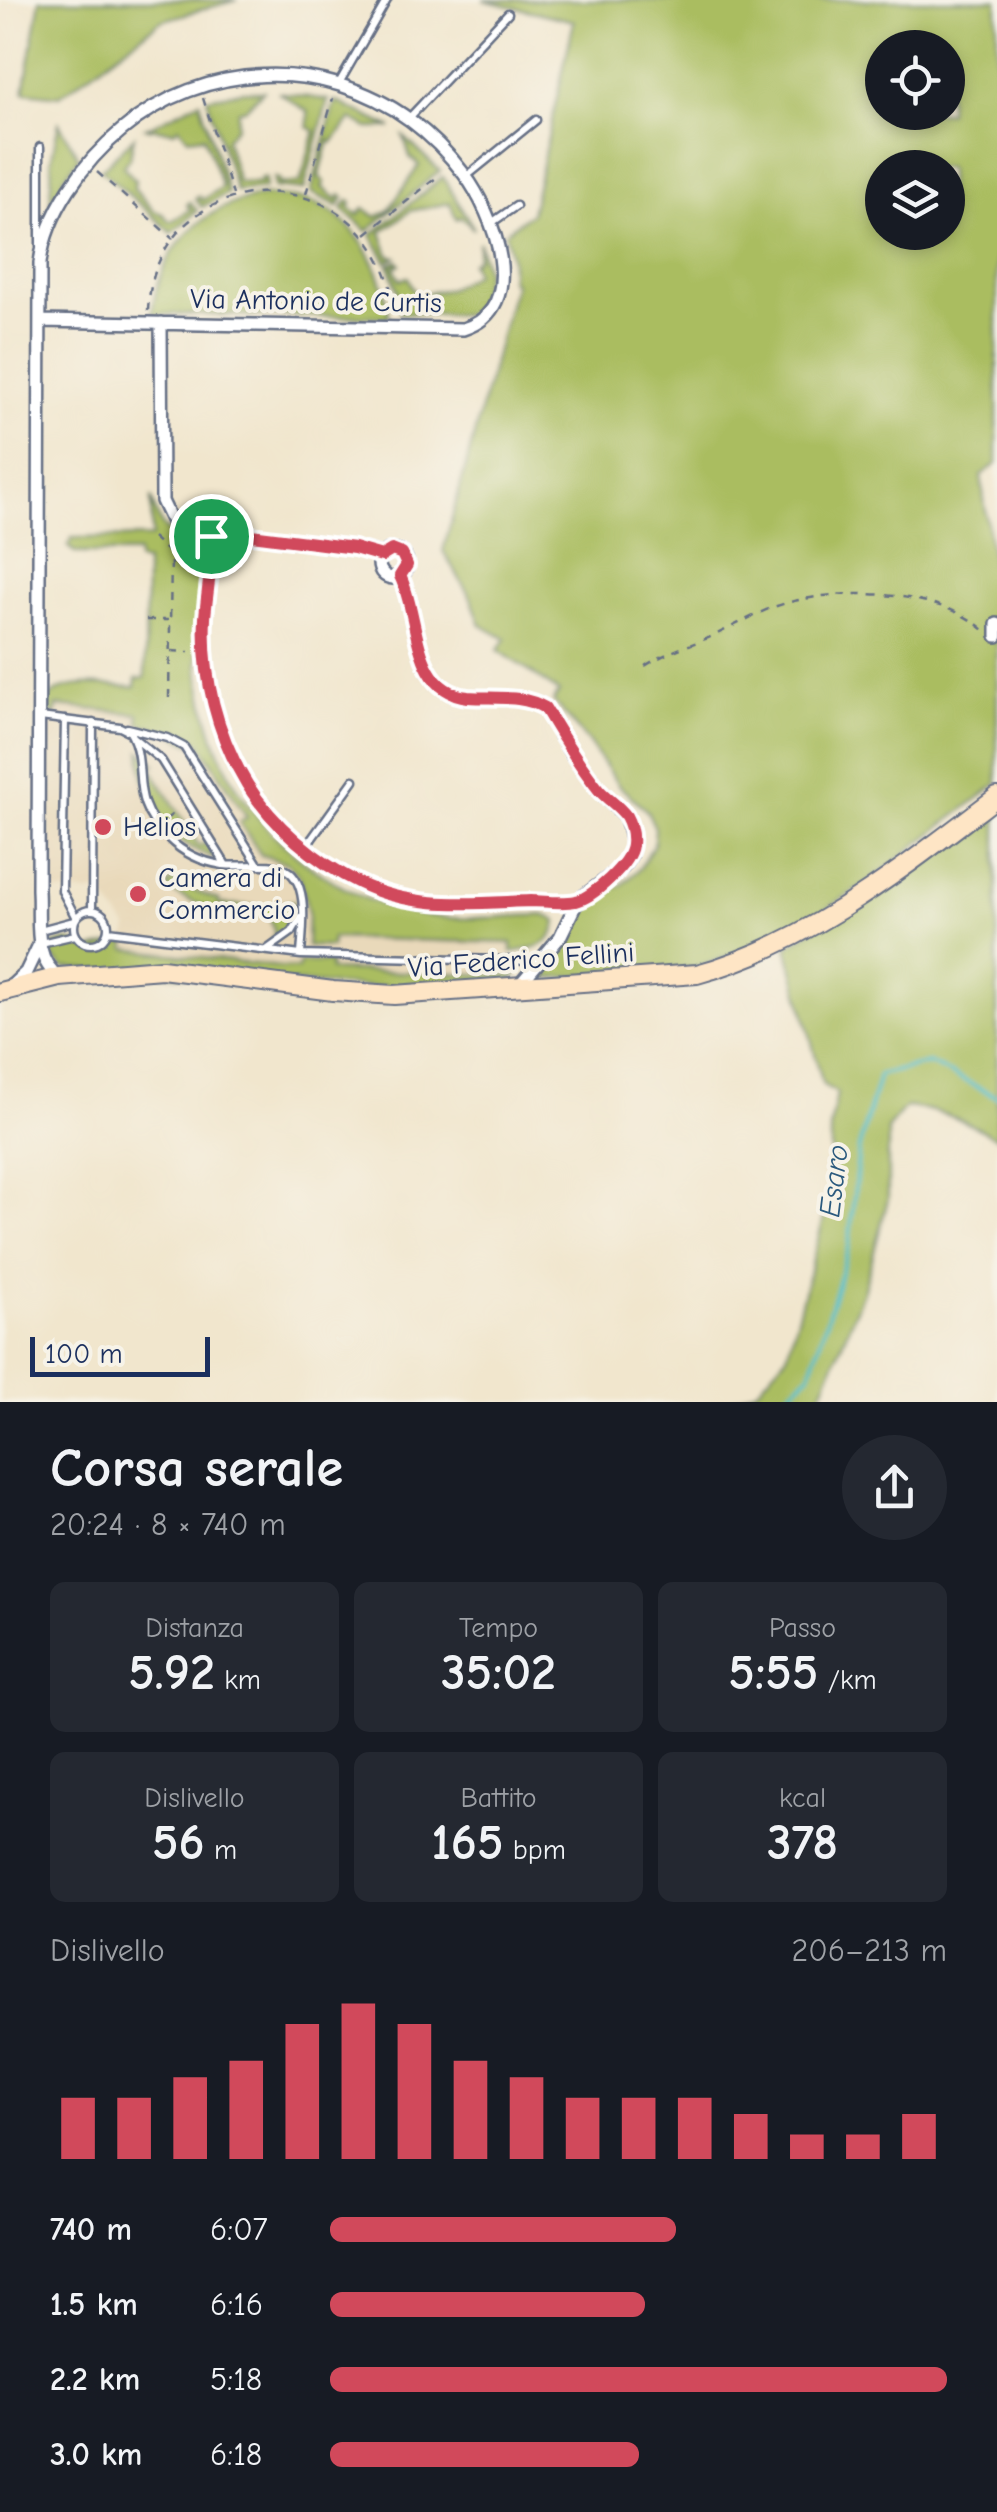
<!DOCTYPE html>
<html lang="it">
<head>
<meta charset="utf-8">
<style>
  body { margin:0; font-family:"Comic Neue",sans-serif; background:#242831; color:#f1f3f6; height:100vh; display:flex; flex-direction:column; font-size:38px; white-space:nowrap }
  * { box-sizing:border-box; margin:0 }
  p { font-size:32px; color:#9ea1a6 }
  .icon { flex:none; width:55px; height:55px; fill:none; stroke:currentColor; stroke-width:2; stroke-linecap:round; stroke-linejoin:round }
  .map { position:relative; height:1402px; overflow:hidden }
  .panel { display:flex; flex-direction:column; background:#171b24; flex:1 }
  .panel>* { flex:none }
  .controls { position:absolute; left:865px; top:30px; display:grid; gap:20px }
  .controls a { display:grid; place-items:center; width:100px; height:100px; border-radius:50%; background:#171b24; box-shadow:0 5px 15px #0003; font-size:50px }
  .scale { position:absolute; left:30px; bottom:25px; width:180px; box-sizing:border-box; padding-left:10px; border:5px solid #1b2f5e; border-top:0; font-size:28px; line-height:35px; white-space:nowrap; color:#1b2f5e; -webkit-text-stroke:8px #f7f3e8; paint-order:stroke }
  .pin { position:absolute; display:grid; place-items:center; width:85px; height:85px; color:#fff; margin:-42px; border:5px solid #fff; border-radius:50%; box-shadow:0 2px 10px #0007 }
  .round { display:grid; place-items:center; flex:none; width:105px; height:105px; border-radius:52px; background:#242831 }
  .head { display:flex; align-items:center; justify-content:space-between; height:170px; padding:0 50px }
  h1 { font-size:55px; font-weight:700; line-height:75px }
  .figures { display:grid; grid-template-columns:repeat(3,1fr); gap:15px; height:170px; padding:10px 50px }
  .figures div { display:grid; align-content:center; border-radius:15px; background:#242831; text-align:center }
  .figures b { font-size:50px; font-weight:700 }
  .figures small { font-size:28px; font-weight:400 }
  .figures p { font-size:28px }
  .chart { height:280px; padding:20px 50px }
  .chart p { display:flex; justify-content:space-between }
  .chart svg { width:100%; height:180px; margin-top:10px; stroke:#d1495b; stroke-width:6 }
  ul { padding:0 50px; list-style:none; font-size:32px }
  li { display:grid; grid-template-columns:160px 120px 1fr; align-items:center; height:75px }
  li i { height:25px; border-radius:12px; background:#d1495b }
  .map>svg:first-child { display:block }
  .built { fill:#e9d9ba }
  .green { fill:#aabd61; stroke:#627660; stroke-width:2.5; fill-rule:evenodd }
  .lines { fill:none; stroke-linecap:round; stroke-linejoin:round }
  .stream { stroke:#50bdc8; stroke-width:4 }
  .lane-casing { stroke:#666f85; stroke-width:11 }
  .street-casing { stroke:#666f85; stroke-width:16 }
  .secondary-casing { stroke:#666f85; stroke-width:22 }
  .path { stroke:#666f85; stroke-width:2.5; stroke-dasharray:8 8; stroke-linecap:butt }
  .lane { stroke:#fff; stroke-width:6 }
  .street { stroke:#fff; stroke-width:11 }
  .secondary { stroke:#fee5c5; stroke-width:18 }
  .route-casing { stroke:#fff; stroke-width:20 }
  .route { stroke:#d1495b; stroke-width:12 }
  .poi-dot { fill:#d1495b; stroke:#f7f3e8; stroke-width:4 }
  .labels { text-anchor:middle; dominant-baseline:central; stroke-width:8; stroke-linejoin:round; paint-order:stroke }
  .street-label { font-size:28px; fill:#1b2f5e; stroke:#f7f3e8 }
  .poi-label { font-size:28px; fill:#1b2f5e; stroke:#f7f3e8; text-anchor:start }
  .water-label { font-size:30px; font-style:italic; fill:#2b5a7e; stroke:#f7f3e8 }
</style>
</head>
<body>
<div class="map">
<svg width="997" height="1402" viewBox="0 0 997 1402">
  <rect width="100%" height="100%" fill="#f7f3e8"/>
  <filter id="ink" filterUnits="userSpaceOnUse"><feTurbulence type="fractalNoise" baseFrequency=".01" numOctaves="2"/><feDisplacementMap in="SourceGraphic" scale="20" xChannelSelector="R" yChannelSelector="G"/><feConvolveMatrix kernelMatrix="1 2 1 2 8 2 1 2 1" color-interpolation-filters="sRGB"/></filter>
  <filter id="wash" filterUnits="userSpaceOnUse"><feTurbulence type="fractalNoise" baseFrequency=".0048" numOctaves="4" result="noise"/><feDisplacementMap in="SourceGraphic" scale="40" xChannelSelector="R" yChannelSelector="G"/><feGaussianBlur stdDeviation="2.25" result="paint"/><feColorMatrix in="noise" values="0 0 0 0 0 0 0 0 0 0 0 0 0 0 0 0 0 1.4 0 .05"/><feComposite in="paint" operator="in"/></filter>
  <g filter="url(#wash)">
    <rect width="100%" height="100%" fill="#f1e6cd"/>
    <path class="built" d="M56,706L140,714L139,722L169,732L190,744L198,739L248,818L240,822L261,855L287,863L300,877L308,912V946L332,938L512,944L511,975L330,970V963L299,969L125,949L128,928L98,890L92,893L48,891V711L55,715Z"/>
    <path class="green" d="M40,0H237L161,21L60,96L24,92Z
      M483,0H997V464L981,475L994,575H997V784L864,885L783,937L696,968L535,979L534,976L563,946L589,901L623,884L640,868L654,844L655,828L647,811L618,785L589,743L553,701L559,692L498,650L506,639L481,625L471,598L443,551L515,283L511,281V257L505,232L531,213L574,21ZM882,48H948V112H882ZM882,168H948V232H882Z
      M243,91H263L245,109L238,110L237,126L226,139L238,182L260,183L261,178H265V188L236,191L207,98Z
      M278,92L328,100L304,190L274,187V178L279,179V184L300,183L315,131L308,127V112Z
      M200,101L228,193L202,207L195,199L199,196L202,200L222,187L204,136L188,138L179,127L174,131L146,128Z
      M335,101L392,128H368L351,119L332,143L329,141L319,177L325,182L322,187L337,199L341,195L344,197L338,206L311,192Z
      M59,123L79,158L65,176L50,207L52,156Z
      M134,137L130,157L123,166L135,180L134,188L154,211L163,214L170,222L190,210L187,205L190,202L197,211L172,233L101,170Z
      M404,137L440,171L367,231L342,209L349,200L352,202L349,208L359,215L364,208L376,217L389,210L419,165L410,157Z
      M443,177L474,229L461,217L456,219L450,203L410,211L381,232L389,255L396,257L387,262L371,235Z
      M267,195C280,197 294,197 307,200C357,217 383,268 389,317L152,314C159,249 201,204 267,195Z
      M479,242L486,272L477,309L465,315L400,313L397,289L389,265L398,261L400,264L394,267L400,280L408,277L416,295L448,289L475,274L471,263L477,258Z
      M151,497C154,507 156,516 162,525C174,541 199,548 202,568C207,603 193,638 199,675C204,705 211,735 224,763C261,843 349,909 438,917C473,921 509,915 544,915L557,920C556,945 534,949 512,952V943L332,938L331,947L307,946L308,912L300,877L287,863L261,855L239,822L247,817L198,740L190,744L169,732L139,723V714L57,706L55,715L48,711V699C64,677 110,687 135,687L136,679L145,678L146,562L138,561V553H76L68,546L72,538L152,537Z
      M141,751L156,764L151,768L199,846L206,843L215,858C165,842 143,800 141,751Z
      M997,802V1138C967,1122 940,1109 906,1107L888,1128V1199L863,1292L818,1402H727L758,1389L787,1355L833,1184L830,1128L837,1093L823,1085L787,947Z
      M170,881L219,900V904L258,906L294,901C293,921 286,933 269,944L275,933L270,919C252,908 233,912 213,908C196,905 181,897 167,888Z
      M69,941L88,950L126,941V949L298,969L300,962H330V970L511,975L512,967L517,975L509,982L370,987L63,968L47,952L51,945Z"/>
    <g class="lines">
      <path class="stream" d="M779,1402L810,1374L849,1246L859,1147L879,1075L929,1063L997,1097"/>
    </g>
  </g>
  <g filter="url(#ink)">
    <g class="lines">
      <g class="lane-casing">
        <path id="lane" d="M338,85L387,0
          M409,118L508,13
          M467,176L536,120
          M490,224L516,206
          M40,246V147
          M211,538C214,579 200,619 205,660C220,772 299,884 417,902C470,909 525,901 578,901
          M40,717L120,727L130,732C150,769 125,798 168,838C183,853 202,862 223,865C261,869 300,850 303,908C304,923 302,939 301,955
          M65,720L62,891L76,918
          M127,728L167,738L184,747L258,864
          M134,738L161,760L226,865
          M305,848L354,780
          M92,909L93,723
          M74 927a17 17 0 1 1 34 0a17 17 0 1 1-34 0Z
          M40,930L74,921
          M108,931L301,955L536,961
          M41,943L75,935
          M268,949L292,932L301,917"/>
      </g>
      <g class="street-casing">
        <path id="street" d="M40,321L463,329C531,308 494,214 464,174C449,154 430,135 410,120C324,56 202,62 122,130C84,161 46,213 40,263L38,890C40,920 32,958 59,977
          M161,323L162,501L173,524L194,538L243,534L354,548L382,555
          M379 564a14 14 0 1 1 28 0a14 14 0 1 1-28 0Z
          M400,575C420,615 411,691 468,697C494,699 522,695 545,707L570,751L599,790L626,817L632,842L630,856L623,867L584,896L575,906L560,937L516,989
          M997,624V636
          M9,988L26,972L38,947"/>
      </g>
      <g class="secondary-casing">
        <path id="secondary" d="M0,992L59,977L162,969L333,991L394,995L697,974C811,943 904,867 997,797"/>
      </g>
      <path class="path" d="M203,98L233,195
        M97,172L173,239
        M306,194L333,98
        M366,234L441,174
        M148,311C154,157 378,148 395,314
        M152,537L189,571
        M146,620H168
        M171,651L189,652
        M645,666C667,652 684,647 708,638C729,629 749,617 771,608C829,586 937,587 985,631
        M169,698L171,555
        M166,819L177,811"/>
      <use href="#lane" class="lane"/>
      <use href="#street" class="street"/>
      <use href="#secondary" class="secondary"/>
    </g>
  </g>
  <g class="lines" filter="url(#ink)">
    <g class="route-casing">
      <path id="route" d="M243,534L354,548L382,556L392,550L402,554L407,565L400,576C420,615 411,691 468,697C494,699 522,694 545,708C562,736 578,764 599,790C607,799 619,806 626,816C631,825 633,835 632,845C630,864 592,898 576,901C562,904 544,901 530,901C472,903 413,910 359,883C316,862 273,826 247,784C217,735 202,676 205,618C207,590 213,564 211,536Z"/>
    </g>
    <use href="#route" class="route"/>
  </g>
  <g class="poi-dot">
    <circle cx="103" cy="827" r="10"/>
    <circle cx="138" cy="894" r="10"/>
  </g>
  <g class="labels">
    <g class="street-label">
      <text transform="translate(316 301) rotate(1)">Via Antonio de Curtis</text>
      <text transform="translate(521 960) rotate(-4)">Via Federico Fellini</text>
    </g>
    <g class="poi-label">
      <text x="123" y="827">Helios</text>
      <text x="158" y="878">Camera di<tspan x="158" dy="32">Commercio</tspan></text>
    </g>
    <g class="water-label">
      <text transform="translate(834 1181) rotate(-83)">Esaro</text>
    </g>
  </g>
</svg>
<div class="controls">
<a><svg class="icon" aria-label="locate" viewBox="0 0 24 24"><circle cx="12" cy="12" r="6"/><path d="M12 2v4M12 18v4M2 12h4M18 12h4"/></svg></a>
<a><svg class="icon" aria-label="layers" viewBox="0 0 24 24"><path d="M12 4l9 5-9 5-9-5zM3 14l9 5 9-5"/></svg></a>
</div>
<div class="scale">100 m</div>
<div class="pin" style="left:211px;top:536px;background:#1e9e55"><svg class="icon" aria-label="arrive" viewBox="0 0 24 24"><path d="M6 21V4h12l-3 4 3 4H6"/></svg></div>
</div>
<section class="panel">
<div class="head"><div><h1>Corsa serale</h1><p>20:24 · 8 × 740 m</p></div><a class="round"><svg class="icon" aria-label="share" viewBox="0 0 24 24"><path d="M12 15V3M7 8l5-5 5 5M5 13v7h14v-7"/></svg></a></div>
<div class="figures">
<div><p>Distanza</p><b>5.92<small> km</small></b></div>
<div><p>Tempo</p><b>35:02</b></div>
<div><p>Passo</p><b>5:55<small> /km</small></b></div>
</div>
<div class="figures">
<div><p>Dislivello</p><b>56<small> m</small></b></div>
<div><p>Battito</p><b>165<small> bpm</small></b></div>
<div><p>kcal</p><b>378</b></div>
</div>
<div class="chart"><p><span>Dislivello</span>206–213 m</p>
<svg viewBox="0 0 160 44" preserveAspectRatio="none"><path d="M5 44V29M15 44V29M25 44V24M35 44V20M45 44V11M55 44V6M65 44V11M75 44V20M85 44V24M95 44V29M105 44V29M115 44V29M125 44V33M135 44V38M145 44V38M155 44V33"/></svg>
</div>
<ul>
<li><b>740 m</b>6:07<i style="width:56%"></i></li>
<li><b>1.5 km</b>6:16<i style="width:51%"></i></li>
<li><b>2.2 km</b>5:18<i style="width:100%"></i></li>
<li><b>3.0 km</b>6:18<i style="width:50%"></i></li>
</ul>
</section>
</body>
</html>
